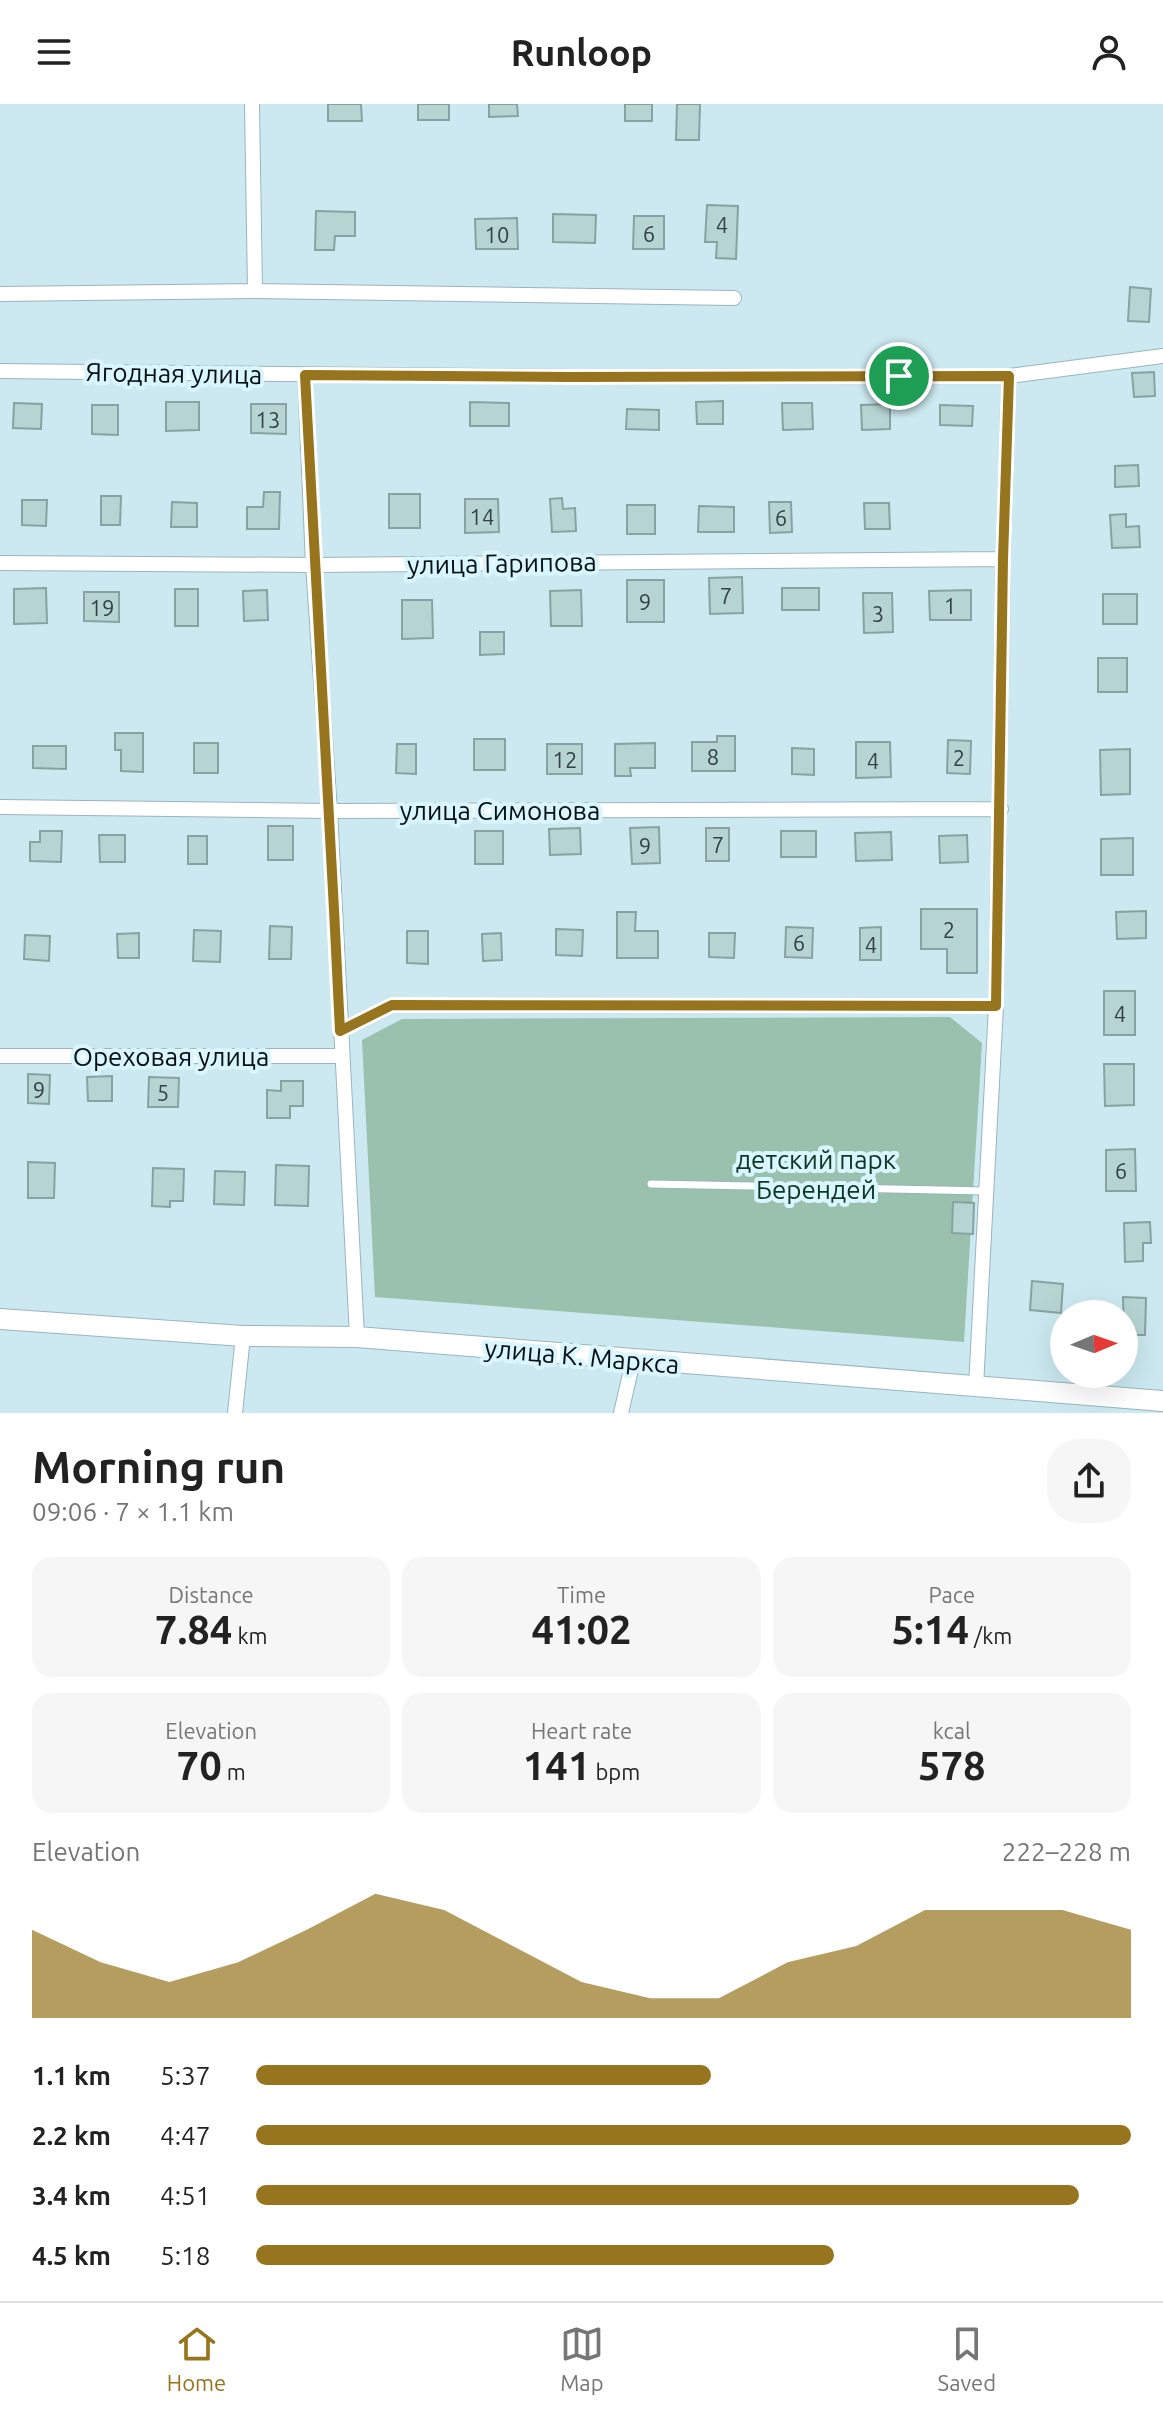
<!DOCTYPE html>
<html lang="en">
<head>
<meta charset="utf-8">
<style>
  body { margin:0; font-family:Ubuntu,sans-serif; background:#f6f6f6; color:#222; height:100vh; display:flex; flex-direction:column; font-size:30px; white-space:nowrap }
  * { box-sizing:border-box; margin:0 }
  p { font-size:26px; color:#767676 }
  .icon { flex:none; width:44px; height:44px; fill:none; stroke:currentColor; stroke-width:2; stroke-linecap:round; stroke-linejoin:round }
  .map { position:relative; height:1309px; overflow:hidden }
  .drawer { display:flex; flex-direction:column; background:#fff; flex:1 }
  .drawer>* { flex:none }
  .needle { width:52px; rotate:88deg }
  .tools { position:absolute; left:1050px; top:1196px; display:grid; gap:16px }
  .tools a { display:grid; place-items:center; width:88px; height:88px; border-radius:50%; background:#fff; box-shadow:0 8px 32px #0002; font-size:40px }
  .pin { position:absolute; display:grid; place-items:center; width:68px; height:68px; color:#fff; margin:-34px; border:4px solid #fff; border-radius:50%; box-shadow:0 2px 8px #0007 }
  .round { display:grid; place-items:center; flex:none; width:84px; height:84px; border-radius:32px; background:#f6f6f6 }
  .overview { display:flex; align-items:center; justify-content:space-between; height:136px; padding:0 32px }
  h1 { font-size:44px; font-weight:700; line-height:60px }
  .stats { display:grid; grid-template-columns:repeat(3,1fr); gap:12px; height:136px; padding:8px 32px }
  .stats div { display:grid; align-content:center; border-radius:20px; background:#f6f6f6; text-align:center }
  .stats b { font-size:40px; font-weight:700 }
  .stats small { font-size:22px; font-weight:400 }
  .stats p { font-size:22px }
  .chart { height:224px; padding:16px 32px }
  .chart p { display:flex; justify-content:space-between }
  .chart svg { width:100%; height:144px; margin-top:8px; fill:#97751e; opacity:.7 }
  ul { padding:0 32px; list-style:none; font-size:26px }
  li { display:grid; grid-template-columns:128px 96px 1fr; align-items:center; height:60px }
  li i { height:20px; border-radius:10px; background:#97751e }
  header { display:flex; justify-content:space-between; align-items:center; height:104px; padding:0 32px; background:#fff; font-size:36px; font-weight:700 }
  .menu { display:flex; justify-content:space-around; align-items:center; height:112px; border-top:2px solid #e0e0e0; background:#fff; font-size:22px; color:#767676 }
  .menu a { display:grid; justify-items:center; gap:4px }
  .menu .active { color:#97751e }
  .map>svg:first-child { display:block }
  .green { fill:#99c1ae }
  .building { fill:#b6d5d2; stroke:#86a3a1; stroke-width:2 }
  .lines { fill:none; stroke-linecap:round; stroke-linejoin:round }
  .service-casing { stroke:#99b5bd; stroke-width:9 }
  .minor-casing { stroke:#99b5bd; stroke-width:16 }
  .secondary-casing { stroke:#99b5bd; stroke-width:22 }
  .service { stroke:#fff; stroke-width:7 }
  .minor { stroke:#fff; stroke-width:14 }
  .secondary { stroke:#fff; stroke-width:20 }
  .route-casing { stroke:#fff; stroke-width:16 }
  .route { stroke:#97751e; stroke-width:10 }
  .labels { text-anchor:middle; dominant-baseline:central; stroke-width:8; stroke-linejoin:round; paint-order:stroke }
  .number-label { font-size:22px; fill:#324143 }
  .street-label { font-size:26px; fill:#061013; stroke:#d9f6fe }
  .park-label { font-size:26px; fill:#0c3626; stroke:#d9f6fe }
</style>
</head>
<body>
<header><svg class="icon" aria-label="menu" viewBox="0 0 24 24"><path d="M4 6h16M4 12h16M4 18h16"/></svg>Runloop<svg class="icon" aria-label="person" viewBox="0 0 24 24"><circle cx="12" cy="8" r="4"/><path d="M4 21q1-7 8-7t8 7"/></svg></header>
<div class="map">
<svg width="1163" height="1309" viewBox="0 0 1163 1309">
  <rect width="100%" height="100%" fill="#cce9f1"/>
  <path class="green" d="M950,913L982,939L964,1238L375,1193L362,936L402,915Z"/>
  <path class="building" d="M328,0H361L362,17H328Z
    M418,0H449V16H418Z
    M489,0H517L518,12L489,13Z
    M625,0H652V17H625Z
    M677,0H700L699,36H676Z
    M707,101L738,102L736,155L716,154L717,138H705Z
    M316,107L355,108V132H335L334,146H315Z
    M553,110L596,111L595,139L553,138Z
    M634,112H664V145H633Z
    M517,114L518,145H476L475,115Z
    M1130,183L1151,185L1149,218L1128,217Z
    M1154,268L1155,292L1134,293L1132,269Z
    M723,297V320H697L696,298Z
    M166,298H199V326L166,327Z
    M470,298L509,299V322H470Z
    M14,299L42,300L41,325L13,324Z
    M782,299H812L813,325L783,326Z
    M251,300H286V330L251,329Z
    M890,300V325L862,326L861,301Z
    M92,301H118V331L92,330Z
    M940,301L973,302L972,322L940,321Z
    M627,305L659,306V326L626,325Z
    M1138,361L1139,382L1115,383V362Z
    M264,388H280L279,425H247V403H263Z
    M389,390H420V424H389Z
    M101,392H121L120,421H101Z
    M562,394L563,405L575,404L576,427L552,428L550,395Z
    M465,395H498L499,428L465,429Z
    M22,396H47L46,422L22,421Z
    M172,398L197,399V423H171Z
    M769,398H791L792,428L770,429Z
    M864,399H889L890,425H865Z
    M627,401H655V430H627Z
    M699,402L734,403V428H698Z
    M1126,410V423L1139,422L1140,443L1112,444L1110,411Z
    M742,473L743,509L710,510L709,474Z
    M627,476H664V518H627Z
    M46,484L47,519L14,520V485Z
    M782,484H819V506H782Z
    M175,485H198V522H175Z
    M267,486L268,516L244,517L243,487Z
    M581,486L582,522H551L550,487Z
    M971,486V516H930L929,487Z
    M84,488H119V518L84,517Z
    M863,489H892L893,528L864,529Z
    M1103,490H1137V520H1103Z
    M402,496H432L433,534L402,535Z
    M480,528H504V550L480,551Z
    M1098,554H1127V588H1098Z
    M115,629H143V668L121,667V646H115Z
    M717,632H735V667H692V638H717Z
    M474,635H505V666H474Z
    M948,636L971,637L970,670L947,669Z
    M856,638H890L891,673L856,674Z
    M194,639H218V669H194Z
    M655,639V664H630L631,672H615V640Z
    M397,640H416V670L396,669Z
    M547,640H582V670H547Z
    M33,642H66V665L33,664Z
    M792,644L814,645V671L792,670Z
    M1130,645V690L1101,691L1100,646Z
    M268,722H293V756H268Z
    M659,723L660,759L632,760L630,724Z
    M580,724L581,750L550,751L549,725Z
    M706,724H729V757H706Z
    M40,727H62L61,758L30,757V738H40Z
    M475,727H503V760H475Z
    M781,727H816V753H781Z
    M891,728L892,756L856,757L855,729Z
    M99,731H125V758H100Z
    M967,731L968,758L940,759L939,732Z
    M188,732H207V760H188Z
    M1133,734V771H1101V735Z
    M921,805H977V869H947V845H921Z
    M1146,807V834L1117,835L1116,808Z
    M617,808H636L635,827H658V854H617Z
    M270,822L292,823L291,855H269Z
    M786,823L813,824L812,854L785,853Z
    M881,823V856H860V824Z
    M556,825L583,826L582,852L556,851Z
    M194,826L221,827L220,858L193,857Z
    M407,827H428V860L407,859Z
    M139,829V854H118L117,830Z
    M501,829L502,856L483,857L482,830Z
    M709,829H735L734,854L709,853Z
    M25,831L50,832L49,857L24,855Z
    M1104,887H1135V931H1104Z
    M1104,960H1134V1001L1105,1002Z
    M28,970L50,971L49,1000L28,999Z
    M112,972V997H88L87,973Z
    M149,973L179,974L178,1003H148Z
    M281,977H303V1002H290V1014H267V986L281,987Z
    M1135,1045L1136,1087H1106V1046Z
    M28,1058L55,1059L54,1094H28Z
    M276,1061L309,1062L308,1102L275,1101Z
    M153,1064L184,1065L183,1097H170V1103L152,1102Z
    M215,1067L245,1068L244,1101L214,1100Z
    M953,1098L974,1099L973,1130L952,1129Z
    M1150,1118L1151,1139H1143V1157L1125,1158L1124,1119Z
    M1032,1177L1063,1180L1061,1209L1030,1206Z
    M1123,1193L1146,1194L1145,1231H1124Z"/>
  <g class="lines">
    <g class="service-casing">
      <path id="service" d="M651,1080L986,1087"/>
    </g>
    <g class="minor-casing">
      <path id="minor" d="M252,0L255,187
        M0,190L255,187L734,194
        M0,267L570,273L1009,272L1163,252
        M305,271L313,461L330,707L357,1233
        M0,459L313,461L1003,455
        M0,703L330,707L1001,705
        M340,927L392,901L996,902
        M0,952H342
        M976,1283L996,902L1003,455L1009,272
        M235,1309L243,1232
        M621,1309L633,1257"/>
    </g>
    <g class="secondary-casing">
      <path id="secondary" d="M0,1215L243,1232L357,1233L1163,1297"/>
    </g>
    <use href="#service" class="service"/>
    <use href="#minor" class="minor"/>
    <use href="#secondary" class="secondary"/>
  </g>
  <g class="lines">
    <g class="route-casing">
      <path id="route" d="M305,271L570,273L1009,272L1003,455L996,902L392,901L340,927C330,708 315,489 305,271Z"/>
    </g>
    <use href="#route" class="route"/>
  </g>
  <g class="labels">
    <g class="number-label">
      <text x="722" y="120">4</text>
      <text x="649" y="129">6</text>
      <text x="497" y="130">10</text>
      <text x="268" y="315">13</text>
      <text x="482" y="412">14</text>
      <text x="781" y="413">6</text>
      <text x="726" y="491">7</text>
      <text x="645" y="497">9</text>
      <text x="950" y="501">1</text>
      <text x="102" y="503">19</text>
      <text x="878" y="509">3</text>
      <text x="713" y="652">8</text>
      <text x="959" y="653">2</text>
      <text x="565" y="655">12</text>
      <text x="873" y="656">4</text>
      <text x="718" y="740">7</text>
      <text x="645" y="741">9</text>
      <text x="949" y="825">2</text>
      <text x="799" y="838">6</text>
      <text x="871" y="840">4</text>
      <text x="1120" y="909">4</text>
      <text x="39" y="985">9</text>
      <text x="163" y="988">5</text>
      <text x="1121" y="1066">6</text>
    </g>
    <g class="street-label">
      <text transform="translate(174 269) rotate(1)">Ягодная улица</text>
      <text transform="translate(502 459) rotate(-1)">улица Гарипова</text>
      <text x="500" y="706">улица Симонова</text>
      <text x="171" y="952">Ореховая улица</text>
      <text transform="translate(582 1252) rotate(5)">улица К. Маркса</text>
    </g>
    <g class="park-label">
      <text x="816" y="1055">детский парк<tspan x="816" dy="30">Берендей</tspan></text>
    </g>
  </g>
</svg>
<div class="tools">
<a><svg class="needle" viewBox="-14 -14 28 28"><path d="M0-13l5 13h-10z" fill="#e53935"/><path d="M0 13l5-13h-10z" fill="#767676"/></svg></a>
</div>
<div class="pin" style="left:899px;top:272px;background:#1e9e55"><svg class="icon" aria-label="arrive" viewBox="0 0 24 24"><path d="M6 21V4h12l-3 4 3 4H6"/></svg></div>
</div>
<section class="drawer">
<div class="overview"><div><h1>Morning run</h1><p>09:06 · 7 × 1.1 km</p></div><a class="round"><svg class="icon" aria-label="share" viewBox="0 0 24 24"><path d="M12 15V3M7 8l5-5 5 5M5 13v7h14v-7"/></svg></a></div>
<div class="stats">
<div><p>Distance</p><b>7.84<small> km</small></b></div>
<div><p>Time</p><b>41:02</b></div>
<div><p>Pace</p><b>5:14<small> /km</small></b></div>
</div>
<div class="stats">
<div><p>Elevation</p><b>70<small> m</small></b></div>
<div><p>Heart rate</p><b>141<small> bpm</small></b></div>
<div><p>kcal</p><b>578</b></div>
</div>
<div class="chart"><p><span>Elevation</span>222–228 m</p>
<svg viewBox="0 0 160 44" preserveAspectRatio="none"><path d="M0 44V17L10 27L20 33L30 27L40 17L50 6L60 11L70 22L80 33L90 38L100 38L110 27L120 22L130 11L140 11L150 11L160 17V44z"/></svg>
</div>
<ul>
<li><b>1.1 km</b>5:37<i style="width:52%"></i></li>
<li><b>2.2 km</b>4:47<i style="width:100%"></i></li>
<li><b>3.4 km</b>4:51<i style="width:94%"></i></li>
<li><b>4.5 km</b>5:18<i style="width:66%"></i></li>
</ul>
</section>
<nav class="menu">
<a class="active"><svg class="icon" aria-label="home" viewBox="0 0 24 24"><path d="M3 11l9-7 9 7M6 9v11h12V9"/></svg>Home</a>
<a><svg class="icon" aria-label="map" viewBox="0 0 24 24"><path d="M3 6l6-2 6 2 6-2v14l-6 2-6-2-6 2zM9 4v14M15 6v14"/></svg>Map</a>
<a><svg class="icon" aria-label="saved" viewBox="0 0 24 24"><path d="M7 4h10v16l-5-4-5 4z"/></svg>Saved</a>
</nav>
</body>
</html>
